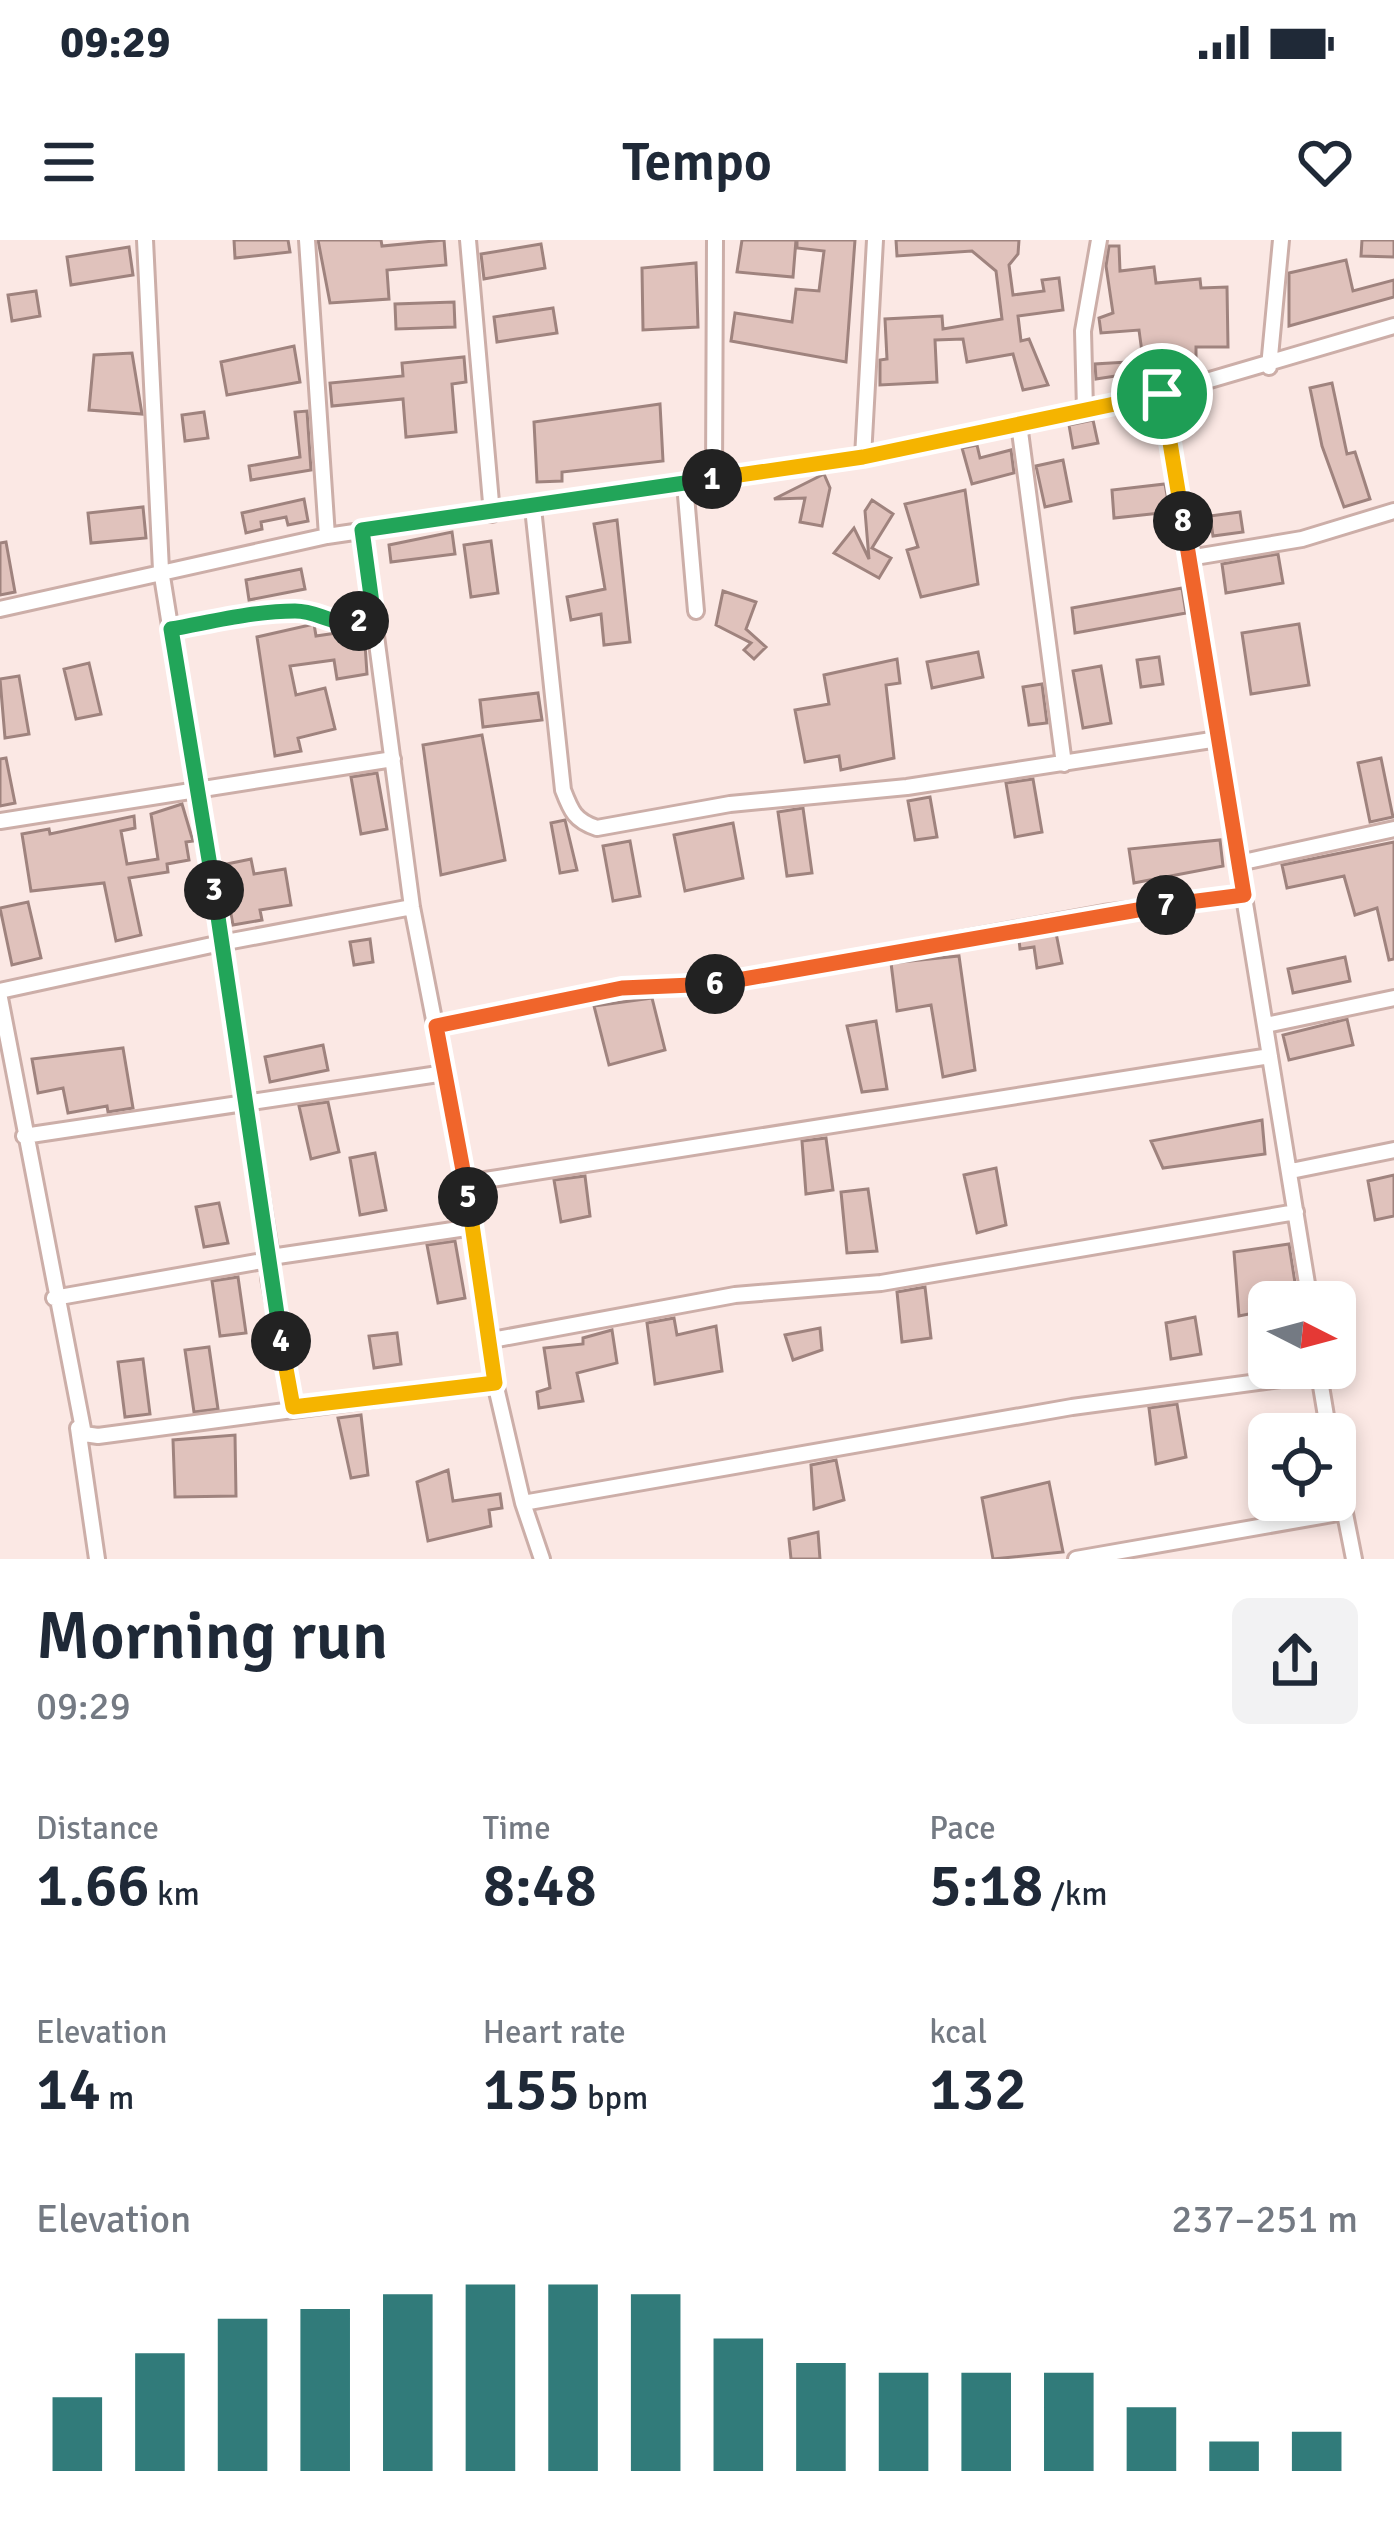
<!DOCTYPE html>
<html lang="en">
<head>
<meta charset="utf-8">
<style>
  body { margin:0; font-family:Signika,sans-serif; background:#f2f2f3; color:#1f2937; height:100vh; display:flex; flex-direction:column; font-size:45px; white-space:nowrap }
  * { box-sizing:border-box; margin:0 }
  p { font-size:39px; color:#747a83 }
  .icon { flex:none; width:66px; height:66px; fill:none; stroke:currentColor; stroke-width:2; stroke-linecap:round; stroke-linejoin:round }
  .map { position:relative; height:1319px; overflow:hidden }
  .details { display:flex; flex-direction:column; background:#fff; flex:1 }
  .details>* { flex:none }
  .needle { width:78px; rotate:96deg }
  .buttons { position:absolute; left:1248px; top:1041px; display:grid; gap:24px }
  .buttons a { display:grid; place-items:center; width:108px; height:108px; border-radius:18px; background:#fff; box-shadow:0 6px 18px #0003; font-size:60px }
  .pin { position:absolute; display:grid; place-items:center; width:102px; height:102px; color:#fff; margin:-51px; border:6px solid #fff; border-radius:50%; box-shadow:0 3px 12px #0007 }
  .km { position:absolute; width:60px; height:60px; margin:-30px; border-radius:50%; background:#222; color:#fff; font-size:33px; line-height:60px; text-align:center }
  .round { display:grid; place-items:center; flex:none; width:126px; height:126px; border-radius:18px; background:#f2f2f3 }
  .overview { display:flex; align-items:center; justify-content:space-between; height:204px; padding:0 36px }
  h1 { font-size:66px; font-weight:600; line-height:90px }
  .stats { display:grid; grid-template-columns:repeat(3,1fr); gap:18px; height:204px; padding:12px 36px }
  .stats div { display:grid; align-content:center }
  .stats b { font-size:60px; font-weight:600 }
  .stats small { font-size:33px; font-weight:400 }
  .stats p { font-size:33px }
  .chart { height:336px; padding:24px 36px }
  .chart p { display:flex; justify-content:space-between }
  .chart svg { width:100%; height:216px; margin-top:12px; stroke:#317b7a; stroke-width:6 }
  .status { display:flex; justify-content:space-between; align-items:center; height:84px; padding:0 60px; background:#fff; direction:ltr }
  .status svg { height:33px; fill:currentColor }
  header { display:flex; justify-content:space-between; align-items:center; height:156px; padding:0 36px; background:#fff; font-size:54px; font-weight:600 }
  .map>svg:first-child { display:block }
  .building { fill:#e0c2bc; stroke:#9f837e; stroke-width:3 }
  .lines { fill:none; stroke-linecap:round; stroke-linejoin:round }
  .service-casing { stroke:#ccaea8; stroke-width:14 }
  .minor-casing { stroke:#ccaea8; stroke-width:20 }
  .service { stroke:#fff; stroke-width:8 }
  .minor { stroke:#fff; stroke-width:14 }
  .split-1-casing { stroke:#fff; stroke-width:24 }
  .split-2-casing { stroke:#fff; stroke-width:24 }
  .split-3-casing { stroke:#fff; stroke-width:24 }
  .split-4-casing { stroke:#fff; stroke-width:24 }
  .split-5-casing { stroke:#fff; stroke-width:24 }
  .split-6-casing { stroke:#fff; stroke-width:24 }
  .split-7-casing { stroke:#fff; stroke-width:24 }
  .split-8-casing { stroke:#fff; stroke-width:24 }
  .split-9-casing { stroke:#fff; stroke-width:24 }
  .split-1 { stroke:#f5b400; stroke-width:15 }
  .split-2 { stroke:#22a559; stroke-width:15 }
  .split-3 { stroke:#22a559; stroke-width:15 }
  .split-4 { stroke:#22a559; stroke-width:15 }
  .split-5 { stroke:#f5b400; stroke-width:15 }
  .split-6 { stroke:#f0652b; stroke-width:15 }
  .split-7 { stroke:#f0652b; stroke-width:15 }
  .split-8 { stroke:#f0652b; stroke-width:15 }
  .split-9 { stroke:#f5b400; stroke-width:15 }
</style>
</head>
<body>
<div class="status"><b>09:29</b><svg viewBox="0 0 49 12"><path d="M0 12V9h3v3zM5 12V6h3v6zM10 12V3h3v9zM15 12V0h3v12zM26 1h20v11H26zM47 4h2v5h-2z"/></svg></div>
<header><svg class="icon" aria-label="menu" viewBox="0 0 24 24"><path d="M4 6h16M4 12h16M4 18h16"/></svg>Tempo<svg class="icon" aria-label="heart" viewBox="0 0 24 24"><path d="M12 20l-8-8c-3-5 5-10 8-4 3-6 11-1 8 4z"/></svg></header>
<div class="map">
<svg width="1394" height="1319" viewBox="0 0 1394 1319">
  <rect width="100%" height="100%" fill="#fbe8e4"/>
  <path class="building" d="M234,0H288L290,12L235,18Z
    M318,0H381L382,6L444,0L446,25L387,30L389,59L330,63Z
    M742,0H796L793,37L737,32Z
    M797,0H855L846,122L731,101L735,73L792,82L796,49L819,51L824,11L797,8Z
    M896,0H1019L1018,14L1009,25L1013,55L1044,51L1042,40L1059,38L1063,70L1018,76L1021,101L1029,99L1048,145L1023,150L1013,114L967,122L963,99L935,100L937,142L880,145V120L887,119L885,79L942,76L943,89L1002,79L996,31L972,11L897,16Z
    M1362,0H1394V17L1361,16Z
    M541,4L545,28L484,39L481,14Z
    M1109,6H1119L1120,31L1154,27L1156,43L1200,39L1201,48L1227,47L1228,107H1196V118L1144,127L1139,90L1101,93L1099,78L1113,73L1106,26Z
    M129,7L133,35L71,45L67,17Z
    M1346,20L1353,51L1394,40V57L1289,86V33Z
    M696,23L698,87L643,90L642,28Z
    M36,51L40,76L12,81L8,55Z
    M454,62L455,87L396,89L395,64Z
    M553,68L557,93L497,102L494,77Z
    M294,106L300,142L227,155L221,122Z
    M132,113L142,174L89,170L94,115Z
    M464,117L466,142L452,144L456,192L406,197L403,159L332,166L330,143L403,136L402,123Z
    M1127,122L1129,134L1096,139L1095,124Z
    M1332,143L1347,214L1355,212L1370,259L1344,267L1322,206L1310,148Z
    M660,164L663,221L562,232V241L537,242L534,182Z
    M307,171L311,230L251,240L249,226L300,217L295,172Z
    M204,172L208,198L185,201L182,175Z
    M1093,180L1098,203L1073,208L1069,185Z
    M977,205L980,218L1011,210L1014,233L972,244L962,208Z
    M1063,220L1071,261L1045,267L1036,226Z
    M824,234L830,248L822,286L800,282L805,258L774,259Z
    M1165,244L1170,272L1114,278L1112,250Z
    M965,250L978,344L921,357L907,310L918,307L905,264Z
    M304,259L308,281L288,285L286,277L261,282L262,289L246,293L242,273Z
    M872,260L893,274L872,308L891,318L879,338L834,313L854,288L869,319L865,271Z
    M143,267L146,298L91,303L88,273Z
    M1240,272L1243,292L1213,296L1210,276Z
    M617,280L630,402L604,405L601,374L571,380L567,357L605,349L594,284Z
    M452,292L455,314L391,322L389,305Z
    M491,301L498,353L471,357L464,305Z
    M6,302L15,352L0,355V303Z
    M1278,314L1283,343L1226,353L1222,324Z
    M301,329L305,349L249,360L246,340Z
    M1182,348L1186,373L1075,393L1072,368Z
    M723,351L756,362L746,389L766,407L754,419L744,410L751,403L716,385Z
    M314,384L316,396L364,389L367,434L337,439L334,420L290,426L296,455L325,448L335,489L298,498L301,511L275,516L257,397Z
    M1299,384L1309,445L1251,454L1242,393Z
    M978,412L983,437L932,448L927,422Z
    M1159,417L1163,444L1141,447L1137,420Z
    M897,419L900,443L886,445L894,518L841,530L839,516L805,522L795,470L829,464L824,435Z
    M89,423L101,474L76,479L64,429Z
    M1101,426L1111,483L1083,488L1073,431Z
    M19,436L29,494L5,498L0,439Z
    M1042,444L1047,483L1029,485L1023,447Z
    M538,453L542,480L483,487L480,460Z
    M482,495L505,620L441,635L423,505Z
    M6,518L15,563L0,566V519Z
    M1381,518L1393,577L1370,582L1358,523Z
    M377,533L387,589L361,594L351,537Z
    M1033,539L1042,592L1015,597L1006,543Z
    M930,557L937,597L915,600L908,561Z
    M182,564L193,601L186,602L189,620L167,624L168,632L129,638L141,695L116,701L104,643L31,651L22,594L49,589L50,594L134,576L135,588L121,591L127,624L158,619L151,574Z
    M803,568L812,633L787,636L778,572Z
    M565,580L577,630L560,633L551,583Z
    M733,583L743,638L685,651L674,595Z
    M1220,600L1223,626L1134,643L1129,609Z
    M630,601L640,656L613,661L603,606Z
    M1394,602V719L1389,720L1377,668L1355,675L1344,636L1287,648L1282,625Z
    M251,619L254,634L285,629L291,665L260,670L262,680L233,685L222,625Z
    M28,662L41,718L12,725L0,668Z
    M1056,693L1062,723L1037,728L1034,707L1020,709L1019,700Z
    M370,699L373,722L354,725L350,702Z
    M959,716L975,830L943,837L931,765L897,771L891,723Z
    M1345,717L1350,741L1293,753L1288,729Z
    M652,758L665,810L609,825L594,766Z
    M1347,779L1353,805L1289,820L1283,795Z
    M876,781L887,849L862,852L847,786Z
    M323,805L328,830L270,842L265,817Z
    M123,808L133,868L108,872L107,866L68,873L63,848L38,853L32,819Z
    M328,862L339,912L311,919L299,866Z
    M1262,880L1265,914L1163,928L1151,901Z
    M826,898L833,950L806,954L802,901Z
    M375,913L386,970L360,975L350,918Z
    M996,928L1006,985L977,993L964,935Z
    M1394,935V976L1375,980L1368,941Z
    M585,936L590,976L561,982L554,940Z
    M868,949L877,1011L847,1013L841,952Z
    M219,963L228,1003L204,1007L196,967Z
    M455,1001L465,1058L438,1063L427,1005Z
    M1289,1004L1298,1062H1269V1070L1239,1076L1234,1012Z
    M238,1037L246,1093L220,1096L212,1041Z
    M925,1047L931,1098L902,1102L897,1052Z
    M1195,1077L1201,1114L1171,1119L1166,1083Z
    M674,1078L677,1095L716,1086L722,1131L655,1144L647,1083Z
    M820,1088L822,1110L793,1120L785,1095Z
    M612,1090L617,1123L577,1133L583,1161L539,1168L537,1152L550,1148L544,1108L583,1104V1098Z
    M397,1093L401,1124L374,1128L369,1096Z
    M209,1107L218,1169L194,1172L185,1110Z
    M143,1119L150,1174L125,1177L118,1122Z
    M1177,1164L1186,1217L1156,1224L1149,1168Z
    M361,1175L368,1235L351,1238L338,1178Z
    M235,1195L236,1256L175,1257L173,1200Z
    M836,1220L844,1260L814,1269L811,1225Z
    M448,1230L453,1261L500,1254L502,1268L489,1270L491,1286L428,1301L417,1242Z
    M1049,1242L1063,1312L993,1319L982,1258Z
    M818,1292L820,1319H791L789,1299Z"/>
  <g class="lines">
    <g class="service-casing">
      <path id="service" d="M172,389L274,371H305L338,386L374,378"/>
    </g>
    <g class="minor-casing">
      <path id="minor" d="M145,0L161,330L221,703L412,667
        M307,0L327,296
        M468,0L492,274
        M1269,127L1281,0
        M1162,154L1310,1062
        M1085,170L1083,91L1099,0
        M1019,184L1064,524
        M863,217L875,0
        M714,238L715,0
        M685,244L696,371
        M533,268L563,550C571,571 575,581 597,588L730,564L907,547L1218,499
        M362,290L412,667L466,943L495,1143L523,1263L542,1319
        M1189,318L1302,299L1394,271
        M0,369L327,296L863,217L1162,154L1394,86
        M0,581L393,519
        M1239,623L1394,589
        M0,751L221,703L271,1017
        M0,758L84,1194L98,1196L495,1143
        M1266,785L1394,758
        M436,786L623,748L711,745L1104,673L1244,655
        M24,896L445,833
        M1291,931L1394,910
        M466,943L1270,816
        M54,1058L268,1020
        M492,1100L735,1055L881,1043L1296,972
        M1318,1128L1329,1194
        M293,1167L269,1038L271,1017L473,987
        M78,1188L97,1319
        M1335,1223L1354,1319
        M523,1263L1072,1167L1318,1134
        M1076,1319L1344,1272"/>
    </g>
    <use href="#service" class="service"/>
    <use href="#minor" class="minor"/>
  </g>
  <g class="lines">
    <g class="split-1-casing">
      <path id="split-1" d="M712,239L863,217L1162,154"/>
    </g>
    <g class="split-2-casing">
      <path id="split-2" d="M359,381L374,378L362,290L712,239"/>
    </g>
    <g class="split-3-casing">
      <path id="split-3" d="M214,650L171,389C211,382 253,371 295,371C320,371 332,387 359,381"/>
    </g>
    <g class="split-4-casing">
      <path id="split-4" d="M214,650L281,1101"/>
    </g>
    <g class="split-5-casing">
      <path id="split-5" d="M281,1101L293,1167L495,1143L468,957"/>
    </g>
    <g class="split-6-casing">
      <path id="split-6" d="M468,957L436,786L622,748L715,744"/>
    </g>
    <g class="split-7-casing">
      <path id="split-7" d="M715,744L1166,665"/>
    </g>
    <g class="split-8-casing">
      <path id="split-8" d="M1166,665L1244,655L1183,281"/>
    </g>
    <g class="split-9-casing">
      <path id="split-9" d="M1162,154L1183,281"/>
    </g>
    <use href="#split-1" class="split-1"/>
    <use href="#split-2" class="split-2"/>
    <use href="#split-3" class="split-3"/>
    <use href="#split-4" class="split-4"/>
    <use href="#split-5" class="split-5"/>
    <use href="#split-6" class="split-6"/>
    <use href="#split-7" class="split-7"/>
    <use href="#split-8" class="split-8"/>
    <use href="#split-9" class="split-9"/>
  </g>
</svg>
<div class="buttons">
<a><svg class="needle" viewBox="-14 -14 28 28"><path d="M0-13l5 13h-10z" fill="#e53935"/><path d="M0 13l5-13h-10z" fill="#747a83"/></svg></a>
<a><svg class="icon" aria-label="locate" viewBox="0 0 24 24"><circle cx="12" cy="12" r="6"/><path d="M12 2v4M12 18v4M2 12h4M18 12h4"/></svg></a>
</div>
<div class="pin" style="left:1162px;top:154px;background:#1e9e55"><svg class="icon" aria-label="arrive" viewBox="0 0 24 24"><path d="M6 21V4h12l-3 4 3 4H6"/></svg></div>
<b class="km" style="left:712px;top:239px">1</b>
<b class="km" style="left:359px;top:381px">2</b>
<b class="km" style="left:214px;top:650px">3</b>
<b class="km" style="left:281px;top:1101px">4</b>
<b class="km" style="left:468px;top:957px">5</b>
<b class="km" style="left:715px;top:744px">6</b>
<b class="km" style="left:1166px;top:665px">7</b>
<b class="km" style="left:1183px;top:281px">8</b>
</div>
<section class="details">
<div class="overview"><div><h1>Morning run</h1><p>09:29</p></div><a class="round"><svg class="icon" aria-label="share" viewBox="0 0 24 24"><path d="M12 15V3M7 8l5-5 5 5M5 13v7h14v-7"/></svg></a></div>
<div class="stats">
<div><p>Distance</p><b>1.66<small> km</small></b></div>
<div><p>Time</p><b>8:48</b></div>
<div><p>Pace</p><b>5:18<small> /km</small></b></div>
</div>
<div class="stats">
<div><p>Elevation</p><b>14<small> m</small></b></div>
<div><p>Heart rate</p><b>155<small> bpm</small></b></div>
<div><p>kcal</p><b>132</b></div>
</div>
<div class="chart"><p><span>Elevation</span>237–251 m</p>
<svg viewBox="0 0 160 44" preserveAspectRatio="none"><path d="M5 44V29M15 44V20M25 44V13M35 44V11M45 44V8M55 44V6M65 44V6M75 44V8M85 44V17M95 44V22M105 44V24M115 44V24M125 44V24M135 44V31M145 44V38M155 44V36"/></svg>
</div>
</section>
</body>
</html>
